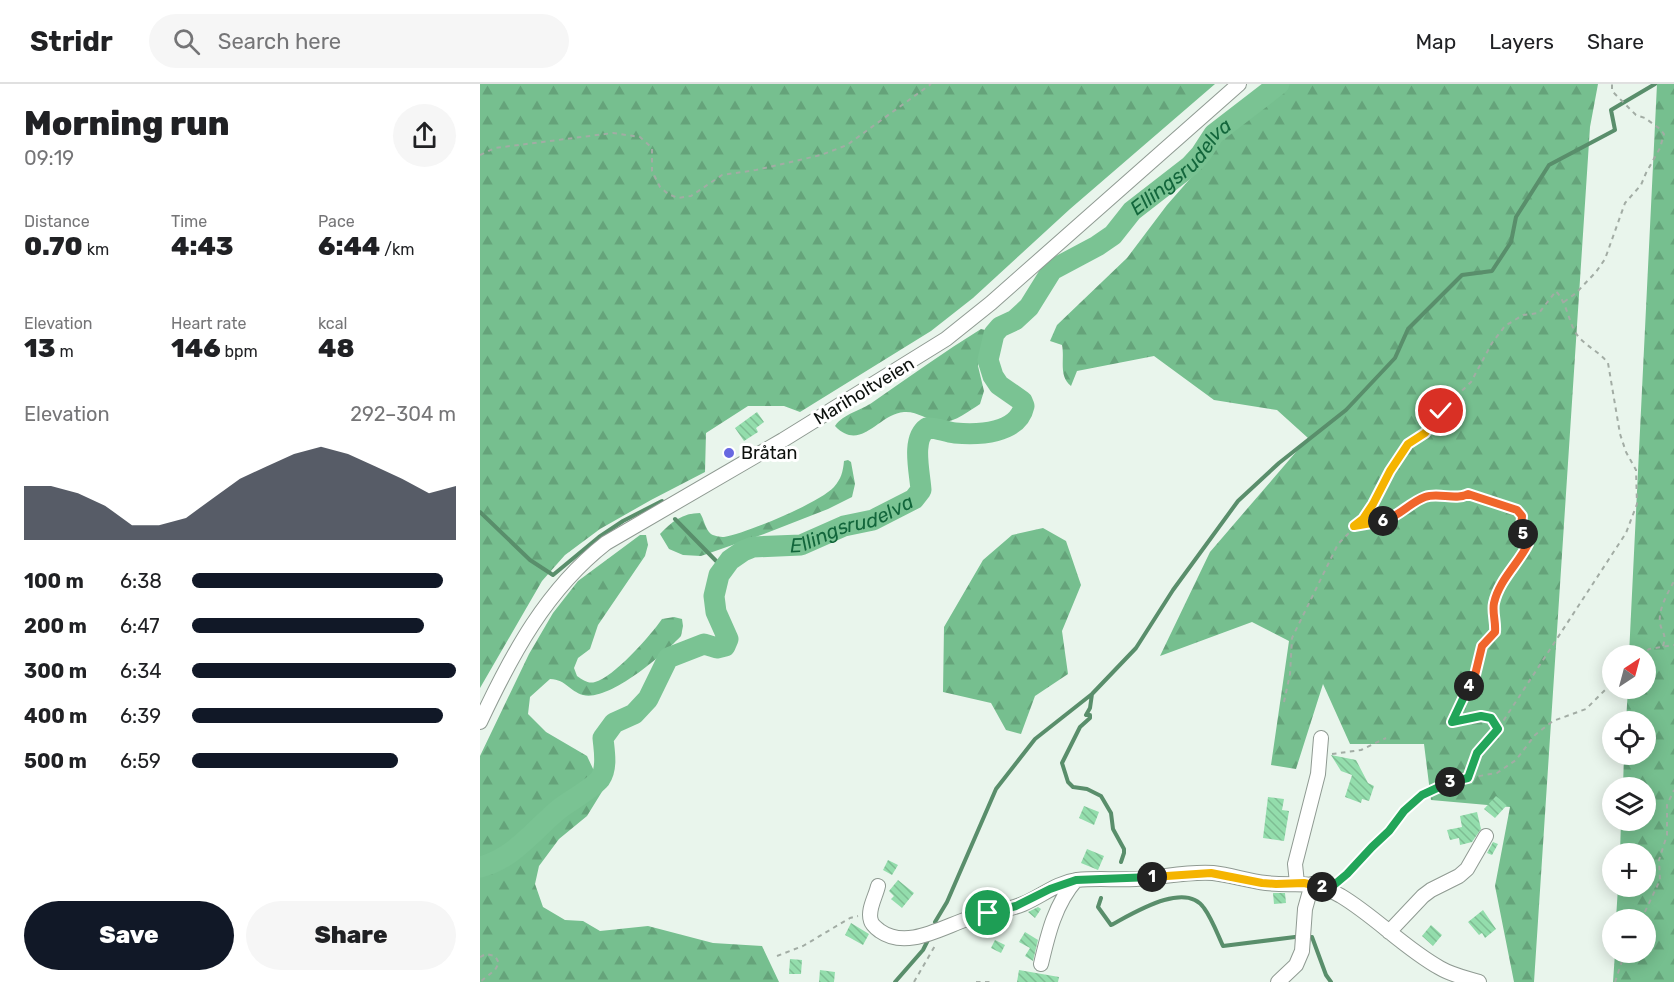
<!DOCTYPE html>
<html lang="en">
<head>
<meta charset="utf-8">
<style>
  body { margin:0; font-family:Rubik,sans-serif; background:#f6f6f6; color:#202124; height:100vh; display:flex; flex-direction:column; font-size:22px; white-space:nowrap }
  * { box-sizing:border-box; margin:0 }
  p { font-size:20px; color:#757577 }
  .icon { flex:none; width:33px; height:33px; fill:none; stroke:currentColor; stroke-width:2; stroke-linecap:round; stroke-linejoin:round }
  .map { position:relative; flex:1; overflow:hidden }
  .side { display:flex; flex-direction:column; background:#fff; width:480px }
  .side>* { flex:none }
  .needle { width:39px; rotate:36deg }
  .fabs { position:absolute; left:1122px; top:561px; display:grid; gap:12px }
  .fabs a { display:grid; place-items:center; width:54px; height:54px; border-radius:50%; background:#fff; box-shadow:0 3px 15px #0003; font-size:30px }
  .pin { position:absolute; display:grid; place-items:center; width:51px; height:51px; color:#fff; margin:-26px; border:3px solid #fff; border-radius:50%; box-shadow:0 2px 6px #0007 }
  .km { position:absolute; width:30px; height:30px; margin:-15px; border-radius:50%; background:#222; color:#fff; font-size:16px; line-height:30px; text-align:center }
  .round { display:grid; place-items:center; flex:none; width:63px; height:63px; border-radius:32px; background:#f6f6f6 }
  .summary { display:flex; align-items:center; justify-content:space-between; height:102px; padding:0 24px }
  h1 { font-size:33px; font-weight:800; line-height:45px }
  .metrics { display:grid; grid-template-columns:repeat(3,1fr); gap:9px; height:102px; padding:6px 24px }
  .metrics div { display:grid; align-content:center }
  .metrics b { font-size:26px; font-weight:800 }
  .metrics small { font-size:16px; font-weight:400 }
  .metrics p { font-size:16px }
  .chart { height:168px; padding:12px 24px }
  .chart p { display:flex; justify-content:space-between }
  .chart svg { width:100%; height:108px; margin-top:6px; fill:#111827; opacity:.7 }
  .cta { display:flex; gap:12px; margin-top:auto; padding:12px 24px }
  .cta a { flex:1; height:69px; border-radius:36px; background:#111827; color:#fff; font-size:24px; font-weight:800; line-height:69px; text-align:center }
  .cta a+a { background:#f6f6f6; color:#202124 }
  ul { padding:0 24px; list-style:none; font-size:20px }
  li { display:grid; grid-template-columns:96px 72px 1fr; align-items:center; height:45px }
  li i { height:15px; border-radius:8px; background:#111827 }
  header { display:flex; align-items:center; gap:36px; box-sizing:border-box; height:84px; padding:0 30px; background:#fff; border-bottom:2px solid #e0e0e0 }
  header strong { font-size:28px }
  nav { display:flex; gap:33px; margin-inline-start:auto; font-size:21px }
  .search { width:420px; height:54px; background:#f6f6f6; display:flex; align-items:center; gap:15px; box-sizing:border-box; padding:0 21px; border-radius:33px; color:#757577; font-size:22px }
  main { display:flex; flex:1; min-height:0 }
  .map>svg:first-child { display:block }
  .forest { fill:url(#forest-firs) }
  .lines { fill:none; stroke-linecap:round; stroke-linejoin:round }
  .stream { stroke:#598e6b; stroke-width:4 }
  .river { stroke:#7ac393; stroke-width:21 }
  .building { fill:url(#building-back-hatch) }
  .minor-casing { stroke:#8f9a92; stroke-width:16 }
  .path { stroke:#a2aca4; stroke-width:2; stroke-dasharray:4.5 4.5; stroke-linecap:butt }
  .minor { stroke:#fff; stroke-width:14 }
  .split-1-casing { stroke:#fff; stroke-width:12 }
  .split-2-casing { stroke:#fff; stroke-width:12 }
  .split-3-casing { stroke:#fff; stroke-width:12 }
  .split-4-casing { stroke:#fff; stroke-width:12 }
  .split-5-casing { stroke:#fff; stroke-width:12 }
  .split-6-casing { stroke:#fff; stroke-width:12 }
  .split-7-casing { stroke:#fff; stroke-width:12 }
  .split-1 { stroke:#22a559; stroke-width:8 }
  .split-2 { stroke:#f5b400; stroke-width:8 }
  .split-3 { stroke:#22a559; stroke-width:8 }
  .split-4 { stroke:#22a559; stroke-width:8 }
  .split-5 { stroke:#f0652b; stroke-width:8 }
  .split-6 { stroke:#f0652b; stroke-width:8 }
  .split-7 { stroke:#f5b400; stroke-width:8 }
  .poi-dot { fill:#6868e1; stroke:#fff; stroke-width:2 }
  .labels { text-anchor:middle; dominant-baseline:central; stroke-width:6; stroke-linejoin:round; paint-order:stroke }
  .street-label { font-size:18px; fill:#0d110e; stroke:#fff }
  .poi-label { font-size:18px; fill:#0d110e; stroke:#fff; text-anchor:start }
  .water-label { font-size:20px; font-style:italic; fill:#12663b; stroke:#fff }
</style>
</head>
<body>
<header>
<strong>Stridr</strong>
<div class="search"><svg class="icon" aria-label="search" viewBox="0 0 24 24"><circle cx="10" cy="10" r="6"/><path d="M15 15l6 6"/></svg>Search here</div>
<nav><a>Map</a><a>Layers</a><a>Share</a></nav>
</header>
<main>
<section class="side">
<div class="summary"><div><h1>Morning run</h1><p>09:19</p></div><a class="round"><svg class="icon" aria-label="share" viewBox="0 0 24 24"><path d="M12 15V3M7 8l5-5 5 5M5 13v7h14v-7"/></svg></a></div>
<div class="metrics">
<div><p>Distance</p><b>0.70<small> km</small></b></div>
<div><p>Time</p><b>4:43</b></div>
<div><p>Pace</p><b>6:44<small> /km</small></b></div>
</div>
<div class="metrics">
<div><p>Elevation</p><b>13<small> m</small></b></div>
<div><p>Heart rate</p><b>146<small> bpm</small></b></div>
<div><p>kcal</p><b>48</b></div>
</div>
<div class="chart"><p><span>Elevation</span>292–304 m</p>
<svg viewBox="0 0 160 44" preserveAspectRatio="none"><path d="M0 44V22L10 22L20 25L30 30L40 38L50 38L60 35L70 27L80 19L90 14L100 9L110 6L120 9L130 14L140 19L150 25L160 22V44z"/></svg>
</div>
<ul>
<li><b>100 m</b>6:38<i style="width:95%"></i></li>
<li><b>200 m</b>6:47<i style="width:88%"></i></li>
<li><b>300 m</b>6:34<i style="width:100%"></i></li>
<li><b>400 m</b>6:39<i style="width:95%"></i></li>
<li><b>500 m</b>6:59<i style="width:78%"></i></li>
</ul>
<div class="cta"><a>Save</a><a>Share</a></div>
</section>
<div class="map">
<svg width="1194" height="898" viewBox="0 0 1194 898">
  <defs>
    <pattern id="forest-firs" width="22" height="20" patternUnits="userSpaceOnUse" patternTransform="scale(1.5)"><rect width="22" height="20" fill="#76bf8f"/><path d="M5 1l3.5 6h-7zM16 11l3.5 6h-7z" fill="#65a37a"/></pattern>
    <pattern id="building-back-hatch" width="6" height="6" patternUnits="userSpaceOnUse" patternTransform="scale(1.5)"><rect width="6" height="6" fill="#93ddac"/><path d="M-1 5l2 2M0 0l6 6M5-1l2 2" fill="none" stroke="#7ebd93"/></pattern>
  </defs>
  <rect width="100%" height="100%" fill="#e9f5ec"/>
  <path class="forest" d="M0,0H735L590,125L493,214L451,247L320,328L304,322H268L226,349L225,388L171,416L120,445L85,471L62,497L0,604Z
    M785,0H1118L1110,43L1054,898H1034L1015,802L1030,723L951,716L944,660H870L843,600L816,685L791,681L809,557L772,538L680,572L730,468L828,354L797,326L734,316L674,272L597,287L591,302C578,292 585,275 582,261L570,257L577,241L647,174L687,121L716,88L752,32Z
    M1177,0H1194V898H1133L1135,869L1166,868V836L1136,835L1138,803L1166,802V770L1140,769L1141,737L1166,736V704L1143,703L1144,671L1166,670V638L1146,637L1148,605L1166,604V572L1149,571Z
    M501,245L505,246L498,282L504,307L500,320C489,327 473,340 459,338C447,336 437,327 424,328C398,330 381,369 355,342C363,330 382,326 393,318C429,293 464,268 501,245Z
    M368,376L371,378L375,400L372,413L348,425L284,450L221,472L203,471L189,465L180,450C191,438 203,429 220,429C224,435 225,445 231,450C234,452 240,453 244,453C267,449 339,419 354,403C361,395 363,388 364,377Z
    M563,444L586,457L601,501L582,547L588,590L555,612L541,650L526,646L511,619L463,608L464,543L503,476L532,451Z
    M160,451H166L168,461L165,472L118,541L110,565L98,574L94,584L97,592C103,596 108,600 115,598C133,594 171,551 182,535L194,533L202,535L203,542L201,552C184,570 129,618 103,611C89,607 87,596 70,595L50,613L48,630L66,648L107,672L123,706L107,732L79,755L59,782L55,800L63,823L85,836L103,837L120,847L168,842L233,859L282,862L299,898H0V672L49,570L73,529L98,497Z"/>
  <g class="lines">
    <path class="stream" d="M0,428L50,476L73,491L119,453L143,437L182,417
      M195,435L244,485
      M612,610L610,624L606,631H610V634L600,643L582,679L588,698L593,703L607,705L621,712L631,729L633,745L644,765V769L641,778
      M621,814L618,823L631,841C652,830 705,796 724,824C732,835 737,849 743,862L815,853
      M455,838L467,818L516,705L555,655L612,610L656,564L693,506L758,417L799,379L866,326L915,274L928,245L982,191L1012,187L1031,158L1036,133L1069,81L1135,46L1131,26L1175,0
      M832,853L846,891L851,898
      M415,898L443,866L449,854"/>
    <path class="river" id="s1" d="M0,783C33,775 53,747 78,726C89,717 112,705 120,695C128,684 124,666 123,654L134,639L154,630L168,615L188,574L224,560L237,564L245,562L248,555L236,528L234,512L239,491L250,476L263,467L273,463L321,461L364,442L393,436L434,415L441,406C440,389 431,355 447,344C456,343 465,348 475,349C498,351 538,350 544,322L542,317L519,301L513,292L508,276L514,250L520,243L535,236L549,223L572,186L617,162L633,151L652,127L710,82L721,70L734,50L799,0"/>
  </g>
  <path class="building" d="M277,328L284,338L276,344L278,348L264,357L255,344Z
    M851,671L876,676L888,699L894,702L889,717L882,715L881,719L865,713L872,691L861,687Z
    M1016,712L1027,721L1015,734L1004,725Z
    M788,713L804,715L802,726L809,727L804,757L783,754Z
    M604,722L619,728L614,741L599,734Z
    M997,728L1001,745L992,758L980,761L979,754L970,756L967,746L982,743L980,732Z
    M1013,758L1018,760L1012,771L1007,769Z
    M607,765L624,772L618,786L601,779Z
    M408,776L418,781L412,791L403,786Z
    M418,796L434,809L422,824L411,815L414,812L409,807Z
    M793,809H805L806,819L794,820Z
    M558,823L561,825L555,834L548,828Z
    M1003,826L1016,845L1005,854L1002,849L999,851L988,838Z
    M371,839L389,850L383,861L365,851Z
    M951,841L962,851L953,862L942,852Z
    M545,848L558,856L553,877L545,872L550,864L539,858Z
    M515,856L525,861L521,869L511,864Z
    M310,875L322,876L321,890H309Z
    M340,886L355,888L354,898H339Z
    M539,886L579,893L578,898H537Z"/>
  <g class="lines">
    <g class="minor-casing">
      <path id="minor" d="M0,638C32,570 66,506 126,459L303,356L466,255L511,219L759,0
        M817,799L815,780L838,690L841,654
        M398,802C396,812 387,826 391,837C392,841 396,844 400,847C427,866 462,843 490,834C507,829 526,827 543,820C562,812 576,799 597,796C616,794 636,796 656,795C681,794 707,787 733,789C751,791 768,797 786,799C819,803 829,794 861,812C896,833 924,864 960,884C972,891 986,894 999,898
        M909,848L943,812L951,806L979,792L987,785L1006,752
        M561,880C568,850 575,820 596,796
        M798,898L816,881L822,867L825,825L832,800"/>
    </g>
    <path class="path" d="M0,71L15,64L133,49L160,53L172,64V87L180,103L188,110L198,114L211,112L242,91L276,86L341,71L367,61L451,0
      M1084,218L1096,209L1116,188L1125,175L1145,119L1161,101L1166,89L1180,64L1184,50L1180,45L1165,34L1156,31L1132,7V0
      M877,442L917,432L943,414L952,412L981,413L988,409C1003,414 1032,421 1042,432L1041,446L1048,460C1039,480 1019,496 1014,519C1012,528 1016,538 1015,548L1002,562L995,591L981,616L972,638L1001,632L1011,634L1018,645
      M1183,562C1187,549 1182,550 1180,539C1178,525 1188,509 1194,497
      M1160,572L1169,565L1194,561
      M804,618L810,590L812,554L858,460L883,435L928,360L945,349L961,327L991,298L1012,259L1025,242L1043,231L1059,229L1076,207C1086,219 1088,233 1094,246C1102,261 1118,266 1128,279L1140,350L1146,368L1156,386L1157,420L1146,449L1018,645L997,669L988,694
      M852,670L881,666L906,654
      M859,797L909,747L924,727L942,711L976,696L1017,689L1036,676L1055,651L1073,637L1106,625L1132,599
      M1161,836L1180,796L1179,776L1187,751V721L1194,706
      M297,872L323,862L370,834L378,832
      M0,873L6,870L15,872L19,879L15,886L0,898
      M434,898L456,860
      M496,898H510
      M1135,898L1145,868"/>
    <use href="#minor" class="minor"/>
  </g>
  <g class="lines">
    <g class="split-1-casing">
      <path id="split-1" d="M508,829L536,822L570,805L596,796L672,793"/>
    </g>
    <g class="split-2-casing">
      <path id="split-2" d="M672,793L731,789L782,799L796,800L824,799L842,803"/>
    </g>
    <g class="split-3-casing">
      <path id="split-3" d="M842,803L848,806L867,790L892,763L909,747L924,727L942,711L970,698"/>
    </g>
    <g class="split-4-casing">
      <path id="split-4" d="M970,698L988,694L997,669L1018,645L1011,634L1001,632L972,638L989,602"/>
    </g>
    <g class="split-5-casing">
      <path id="split-5" d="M989,602L995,591L1002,562L1015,548C1016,538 1012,528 1014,519C1019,496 1039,479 1048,460L1043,450"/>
    </g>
    <g class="split-6-casing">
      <path id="split-6" d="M903,437C920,432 929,419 945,413C959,408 975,417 988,410L1037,426L1042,432L1041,446L1043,450"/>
    </g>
    <g class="split-7-casing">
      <path id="split-7" d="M903,437L874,442L883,435L893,420L910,387L928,360L945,349L961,327"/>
    </g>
    <use href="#split-1" class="split-1"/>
    <use href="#split-2" class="split-2"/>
    <use href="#split-3" class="split-3"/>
    <use href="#split-4" class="split-4"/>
    <use href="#split-5" class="split-5"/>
    <use href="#split-6" class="split-6"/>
    <use href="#split-7" class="split-7"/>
  </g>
  <circle class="poi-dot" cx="249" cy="369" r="6"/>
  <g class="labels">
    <g class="street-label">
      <text transform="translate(384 307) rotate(-31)">Mariholtveien</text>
    </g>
    <g class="poi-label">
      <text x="261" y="369">Bråtan</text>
    </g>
    <g class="water-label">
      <text stroke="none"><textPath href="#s1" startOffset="1179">Ellingsrudelva</textPath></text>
      <text stroke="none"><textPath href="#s1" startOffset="582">Ellingsrudelva</textPath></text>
    </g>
  </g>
</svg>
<div class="fabs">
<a><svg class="needle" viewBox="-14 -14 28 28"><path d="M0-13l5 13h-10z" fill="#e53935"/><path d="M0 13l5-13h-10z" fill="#757577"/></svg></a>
<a><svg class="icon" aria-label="locate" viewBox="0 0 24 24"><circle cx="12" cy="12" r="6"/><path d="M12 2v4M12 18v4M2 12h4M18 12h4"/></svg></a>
<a><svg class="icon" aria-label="layers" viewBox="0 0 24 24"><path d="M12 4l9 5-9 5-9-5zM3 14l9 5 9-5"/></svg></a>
<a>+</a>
<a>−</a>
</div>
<div class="pin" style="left:508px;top:829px;background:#1e9e55"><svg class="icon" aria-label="arrive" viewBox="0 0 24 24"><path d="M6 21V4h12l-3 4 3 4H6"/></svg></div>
<div class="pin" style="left:961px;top:327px;background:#d93025"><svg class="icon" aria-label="check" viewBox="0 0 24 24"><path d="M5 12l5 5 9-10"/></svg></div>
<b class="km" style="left:672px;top:793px">1</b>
<b class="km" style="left:842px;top:803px">2</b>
<b class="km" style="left:970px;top:698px">3</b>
<b class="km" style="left:989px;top:602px">4</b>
<b class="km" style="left:1043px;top:450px">5</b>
<b class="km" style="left:903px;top:437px">6</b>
</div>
</main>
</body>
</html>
